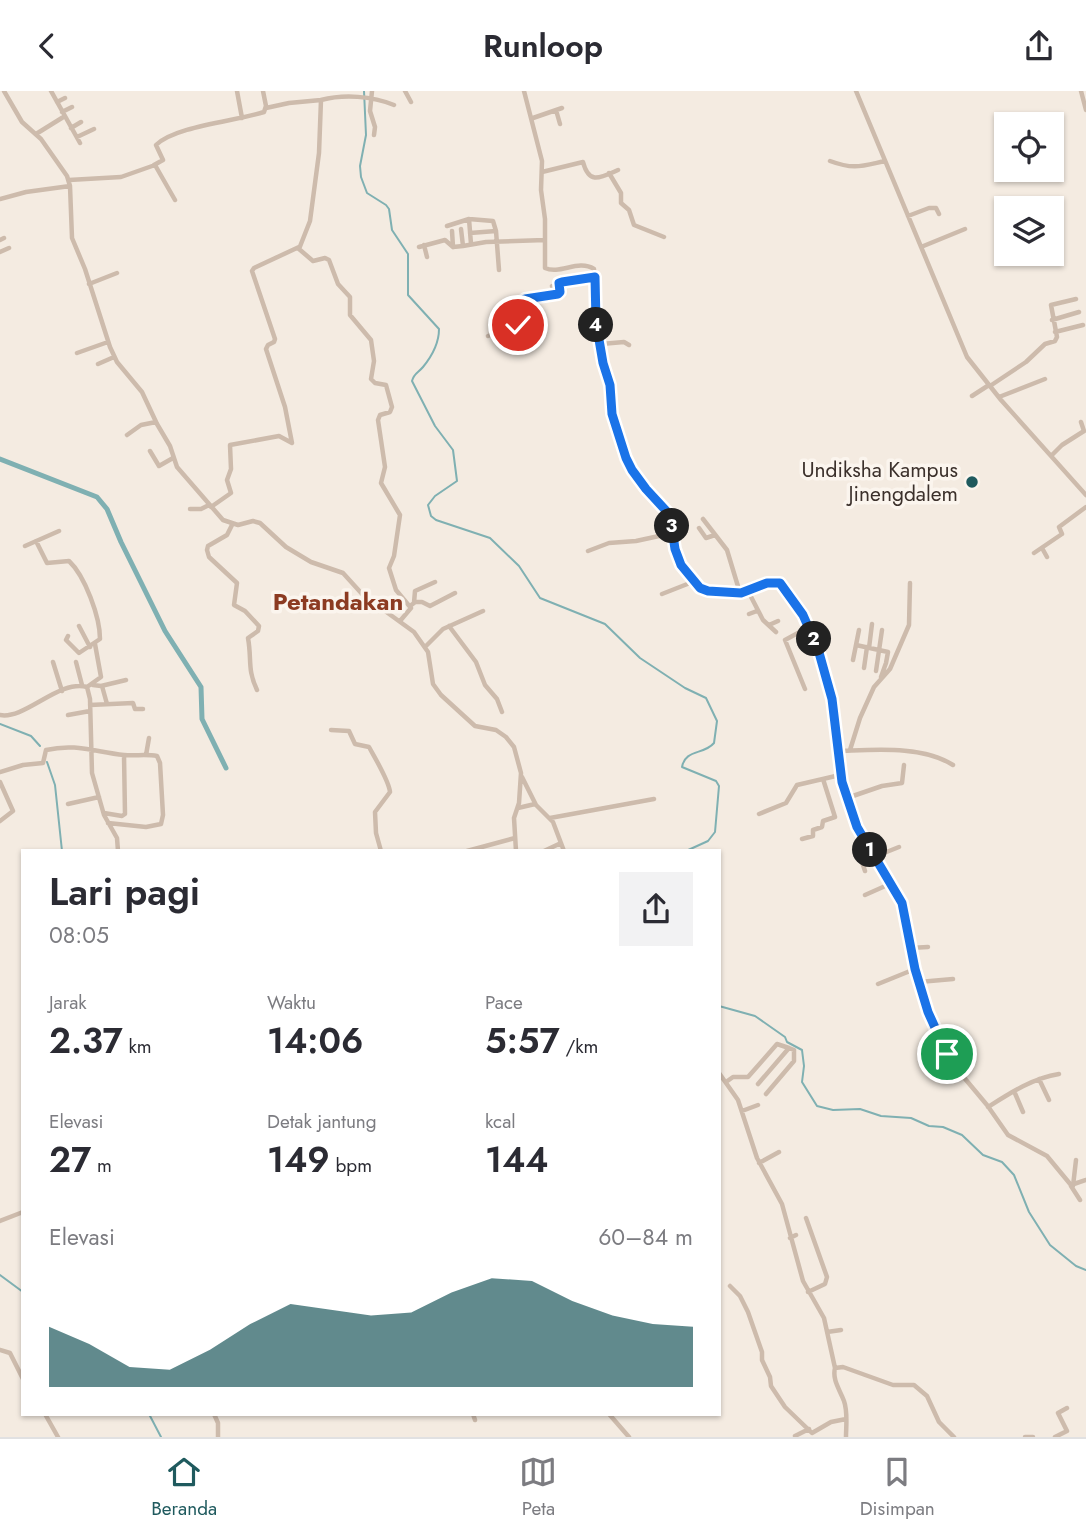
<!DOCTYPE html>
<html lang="id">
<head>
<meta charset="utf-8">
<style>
  body { margin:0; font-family:Jost,sans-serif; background:#f2f2f3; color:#2b2b33; height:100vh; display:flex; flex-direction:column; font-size:26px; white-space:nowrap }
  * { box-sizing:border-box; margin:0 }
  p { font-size:23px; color:#7c7c81 }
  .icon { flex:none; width:38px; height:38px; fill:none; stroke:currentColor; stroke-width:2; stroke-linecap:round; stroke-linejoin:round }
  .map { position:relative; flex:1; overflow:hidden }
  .details { position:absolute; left:21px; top:758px; width:700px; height:567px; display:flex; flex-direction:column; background:#fff; border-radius:0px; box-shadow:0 2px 5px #0004 }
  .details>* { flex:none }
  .fabs { position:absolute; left:994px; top:21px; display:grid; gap:14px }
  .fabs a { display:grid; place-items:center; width:70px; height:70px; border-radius:0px; background:#fff; box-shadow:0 2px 5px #0004; font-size:35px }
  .pin { position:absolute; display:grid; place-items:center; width:60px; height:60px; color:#fff; margin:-30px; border:4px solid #fff; border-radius:50%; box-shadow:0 2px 7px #0007 }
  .km { position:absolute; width:35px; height:35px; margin:-18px; border-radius:50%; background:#222; color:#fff; font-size:19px; line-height:35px; text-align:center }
  .round { display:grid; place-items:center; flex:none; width:74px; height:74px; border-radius:0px; background:#f2f2f3 }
  .overview { display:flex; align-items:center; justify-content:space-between; height:119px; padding:0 28px }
  h1 { font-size:38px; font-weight:600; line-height:52px }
  .figures { display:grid; grid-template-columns:repeat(3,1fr); gap:10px; height:119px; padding:7px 28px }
  .figures div { display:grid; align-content:center }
  .figures b { font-size:35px; font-weight:600 }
  .figures small { font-size:19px; font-weight:400 }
  .figures p { font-size:19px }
  .chart { height:196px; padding:14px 28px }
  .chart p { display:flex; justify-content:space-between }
  .chart svg { width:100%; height:126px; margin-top:7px; fill:#1f5a5e; opacity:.7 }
  header { display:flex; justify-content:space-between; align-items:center; height:91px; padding:0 28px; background:#fff; font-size:32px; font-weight:600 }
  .dock { display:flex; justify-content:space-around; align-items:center; height:98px; border-top:2px solid #e1e1e2; background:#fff; font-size:19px; color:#7c7c81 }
  .dock a { display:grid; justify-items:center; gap:4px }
  .dock .current { color:#1f5a5e }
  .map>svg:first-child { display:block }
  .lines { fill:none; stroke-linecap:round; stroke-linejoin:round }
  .stream { stroke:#7fb0b2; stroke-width:2 }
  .river { stroke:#7fb0b2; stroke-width:5 }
  .minor { stroke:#cdbbac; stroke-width:4.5 }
  .route-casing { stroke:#fff; stroke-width:14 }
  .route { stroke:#1a73e8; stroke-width:9 }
  .poi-dot { fill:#1f5a5e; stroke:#fbf5ee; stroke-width:2.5 }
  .labels { text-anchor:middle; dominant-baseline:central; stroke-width:7; stroke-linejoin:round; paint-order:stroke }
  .poi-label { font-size:21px; fill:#3b302b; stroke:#fbf5ee; text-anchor:end }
  .quarter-label { font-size:24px; font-weight:bold; fill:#8c3b22; stroke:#fbf5ee }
</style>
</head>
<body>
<header><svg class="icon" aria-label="back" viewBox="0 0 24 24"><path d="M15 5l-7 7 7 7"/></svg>Runloop<svg class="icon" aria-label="share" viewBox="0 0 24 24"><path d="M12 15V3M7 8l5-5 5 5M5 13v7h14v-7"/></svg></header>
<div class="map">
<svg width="1086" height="1346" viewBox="0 0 1086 1346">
  <rect width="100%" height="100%" fill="#f4ebe1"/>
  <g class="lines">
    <path class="stream" d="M364,0L366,44L360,75L361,86L367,102L386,114L389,118L392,139L408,163V204L439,238C439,252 432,265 423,276C418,282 414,282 412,290L435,335L453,359L457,390L435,405L428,414L431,425L436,429L490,447L519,475L540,507L605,533L640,567L685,597L706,607L717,630L714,652C704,664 685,658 682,676L716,690L719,695L715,741L708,750L686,760
      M0,633L31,645L40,655
      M47,671L55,694L62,760
      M719,915L755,925L785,946L787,951L802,959L804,975L802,991L817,1015L833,1019L860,1018L881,1025L911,1027L929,1035L943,1036L962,1044L983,1064L1002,1071L1014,1084L1029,1121L1050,1154L1076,1175L1086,1179
      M0,1184L23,1201
      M149,1323L161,1346"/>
    <path class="river" d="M0,368L97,406L107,418L121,451L165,540L201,596L202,628L226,677"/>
    <path class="minor" d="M4,0L22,31L41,48L67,85L70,95L72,147L85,178L110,256L117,271L142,301L157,333L170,355L177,376L223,429L238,434L253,430L260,432L286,456L311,471L343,482L363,504L414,541L428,561L433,593L441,604L475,635L496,639L506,646L514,656L521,682L519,712L514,727L516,760
      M51,0L80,52
      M237,0L242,27
      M372,0L370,20L375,36L374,44
      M405,0L411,11
      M524,0L542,70L541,99L545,128V177C560,184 578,168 594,178L597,235L603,272L610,294L612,322L626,367L632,379L646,398L670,424L680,472L700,497L708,501L741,502L767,492H780L804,524L818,558L832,608L842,691L863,746L902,812L915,878L928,921L943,954L956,977L987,1014L1008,1044L1047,1065L1071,1094L1086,1089
      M856,0L967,266L1001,309L1086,404
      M1081,0L1086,19
      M321,9C344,3 372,5 394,14
      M57,11L65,7
      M266,17L289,12L321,9L319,62L310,130L299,158L313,170L325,167L329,169L338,193L350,206V224L371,249L374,270L371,288L375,292L386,294L392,316L390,321L380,324L378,329L385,376L381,392L400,424L394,465L389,477L396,499L411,517L400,530
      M556,19L560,33
      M62,21L72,16
      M533,27L562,17
      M71,37L81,31
      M36,43L65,25
      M77,46L94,38
      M830,70C854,79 862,75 885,70
      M154,74L163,69L156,54C175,35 237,30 264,21L266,15L263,0
      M542,81L583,71C589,94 600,87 618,79
      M609,82L621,102V112L629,119L634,134L664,146
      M69,89L121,86L155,74L175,109
      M0,108L26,101L70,95
      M908,125L929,117H936L939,123
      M469,128L493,130L496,140
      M447,135L469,128L471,153
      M461,138L463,155L486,151L545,149
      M452,140L453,156L463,155
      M470,142L496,140L499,179
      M0,149L4,147
      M424,154L427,166
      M419,156L445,149L453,156
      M921,156L965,138
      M0,161L9,157
      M89,193L117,182
      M552,195L566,190L595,186
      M1052,229L1079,221
      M518,235L520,244
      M1055,241L1083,234
      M488,245L522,233V210L558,203L560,201L559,192
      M601,253L624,251L629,254
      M77,262L108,251
      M98,273L114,266
      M990,295L1026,271L1045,253L1055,250L1057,246L1051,214L1076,208
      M972,305L989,294
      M999,306L1045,288
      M127,344L141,334L156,331
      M150,360L159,375L173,367
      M1051,365L1062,354L1084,340L1081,331
      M211,416L231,402L227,389L231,378L230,354L279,345L292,352L285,316L266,258L268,254L274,251L275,248L252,180L254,177L299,156
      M190,418H201L209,414
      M703,428L727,459L740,502
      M232,434L227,444L208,455L207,459L209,466L237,492L234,514L245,520L259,535L258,540L248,547C252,569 247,578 257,599
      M699,437L706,447L715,444
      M36,450L47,472L69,470C85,485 100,526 100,548L79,562L66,549L68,545
      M25,455L59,440
      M1042,457L1047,466
      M588,460L609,452L636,450L673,442
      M1034,462L1062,443L1059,436L1086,416
      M748,500L763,529L776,541
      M662,503L695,490
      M415,511H422L430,515L455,502
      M410,515L414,512L415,500L435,491
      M749,523L757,520
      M769,534L778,530
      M79,535L90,556
      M449,535L476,571L485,594L497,608L502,621
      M856,554L888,561L886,572L881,586
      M425,556L443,538L483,520
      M869,557L872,533
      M853,569L859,539
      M53,571L62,600
      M76,571L82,594
      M864,577L867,556
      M876,580L882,539
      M93,594L101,595L126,589
      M102,595L107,613
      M87,596L101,586L95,553
      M805,598L785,549L809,536
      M90,614L133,612L135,618H143
      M0,624C25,629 59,588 87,596L90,608L92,682L104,724L117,747L118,760
      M68,624L90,620
      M331,639L349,640L355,653L369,656C375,667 389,690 390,701L375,721L376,742L381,760
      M850,659L860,627L874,596L890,578L909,534L910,492
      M838,660C873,659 922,654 953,674
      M146,664L149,647
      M0,681L23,674L43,672L46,659C76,652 95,661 124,664C135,665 147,663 157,665L160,672L163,724L161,733L146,736L108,732
      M522,686L536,714L553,731L564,760
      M0,691L13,720L0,730
      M847,707L882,695L902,692L904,674
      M68,713L99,706
      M518,717L535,713
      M104,722L122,725L125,723L124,664
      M759,723L786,712L797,694L840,684
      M550,727L654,708
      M802,748L813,745V739L822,736L823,730L835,726L823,688
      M467,760L515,747
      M544,760L561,752
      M874,766L899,756
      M865,780L862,771L874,767
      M865,804L892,792
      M910,857L928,856
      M919,891L953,888
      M878,893L915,878
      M719,982L738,1009L757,1067L782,1113L803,1190L824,1227L835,1277L843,1276L893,1294H914L927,1305L939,1331L954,1346
      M1039,988L1049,1009
      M726,991L733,986H748L777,953L789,957L758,993
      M1014,1000L1023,1021
      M766,1003L794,970V959L789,957
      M988,1016C1010,1002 1033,987 1059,983
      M742,1020L758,1014
      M759,1072L779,1061
      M1071,1095L1080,1109
      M1073,1095L1076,1069
      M806,1127L827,1186L825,1193L808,1201
      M0,1130L23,1121
      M790,1147L796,1144
      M730,1195L740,1205L748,1221L762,1261V1269L770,1286L771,1295L785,1316L812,1342L831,1331L846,1328
      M827,1241L841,1239
      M0,1259L10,1262L23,1288
      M835,1277C832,1289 840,1299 844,1310C848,1321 846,1335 846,1346
      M45,1323L58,1346
      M214,1323L218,1332V1346
      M473,1323L475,1329
      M609,1323L629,1346
      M795,1345L809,1338
      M1025,1346H1033
      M1055,1346L1067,1340L1058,1322L1067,1317"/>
  </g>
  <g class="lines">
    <g class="route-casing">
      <path id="route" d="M518,234L524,232L522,211L525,208L558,203L560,201L559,192L562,191L595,186L596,231L603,272L610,294L612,323L626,367L632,379L646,398L670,424L675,458L681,474L700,497L708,500L741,502L767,492H780L803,524L818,558L832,608L842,691L857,736L902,812L915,878L928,921L947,963"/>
    </g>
    <use href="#route" class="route"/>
  </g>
  <circle class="poi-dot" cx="972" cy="391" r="7"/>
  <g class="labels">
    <g class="poi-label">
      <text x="958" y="379">Undiksha Kampus<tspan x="958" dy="24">Jinengdalem</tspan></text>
    </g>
    <g class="quarter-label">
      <text x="338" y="510">Petandakan</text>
    </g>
  </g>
</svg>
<div class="fabs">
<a><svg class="icon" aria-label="locate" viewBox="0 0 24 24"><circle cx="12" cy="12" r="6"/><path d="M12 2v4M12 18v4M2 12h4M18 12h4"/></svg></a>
<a><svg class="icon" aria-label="layers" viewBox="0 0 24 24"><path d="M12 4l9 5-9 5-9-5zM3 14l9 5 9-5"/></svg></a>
</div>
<div class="pin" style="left:947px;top:963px;background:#1e9e55"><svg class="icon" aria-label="arrive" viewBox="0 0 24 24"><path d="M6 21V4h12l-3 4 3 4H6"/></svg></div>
<div class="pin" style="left:518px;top:234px;background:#d93025"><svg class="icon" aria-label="check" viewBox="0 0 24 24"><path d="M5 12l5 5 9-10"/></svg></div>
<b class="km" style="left:870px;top:759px">1</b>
<b class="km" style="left:814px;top:548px">2</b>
<b class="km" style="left:672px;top:435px">3</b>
<b class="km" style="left:596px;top:234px">4</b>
<section class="details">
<div class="overview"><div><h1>Lari pagi</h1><p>08:05</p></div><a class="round"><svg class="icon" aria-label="share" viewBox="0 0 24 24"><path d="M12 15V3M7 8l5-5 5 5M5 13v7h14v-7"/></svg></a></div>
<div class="figures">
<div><p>Jarak</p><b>2.37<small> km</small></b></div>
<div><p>Waktu</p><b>14:06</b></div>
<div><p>Pace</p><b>5:57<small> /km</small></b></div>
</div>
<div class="figures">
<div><p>Elevasi</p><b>27<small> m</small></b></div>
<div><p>Detak jantung</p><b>149<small> bpm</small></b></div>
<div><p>kcal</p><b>144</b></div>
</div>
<div class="chart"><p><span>Elevasi</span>60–84 m</p>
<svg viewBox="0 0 160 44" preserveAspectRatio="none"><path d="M0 44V23L10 29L20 37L30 38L40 31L50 22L60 15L70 17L80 19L90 18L100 11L110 6L120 7L130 14L140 19L150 22L160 23V44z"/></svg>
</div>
</section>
</div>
<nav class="dock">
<a class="current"><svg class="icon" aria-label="home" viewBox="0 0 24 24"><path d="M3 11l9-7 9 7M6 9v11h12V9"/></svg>Beranda</a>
<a><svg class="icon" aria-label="map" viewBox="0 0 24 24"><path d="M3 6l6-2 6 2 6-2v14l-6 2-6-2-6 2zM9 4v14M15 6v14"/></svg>Peta</a>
<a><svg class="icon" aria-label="saved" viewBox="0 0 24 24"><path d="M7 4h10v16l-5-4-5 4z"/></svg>Disimpan</a>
</nav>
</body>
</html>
